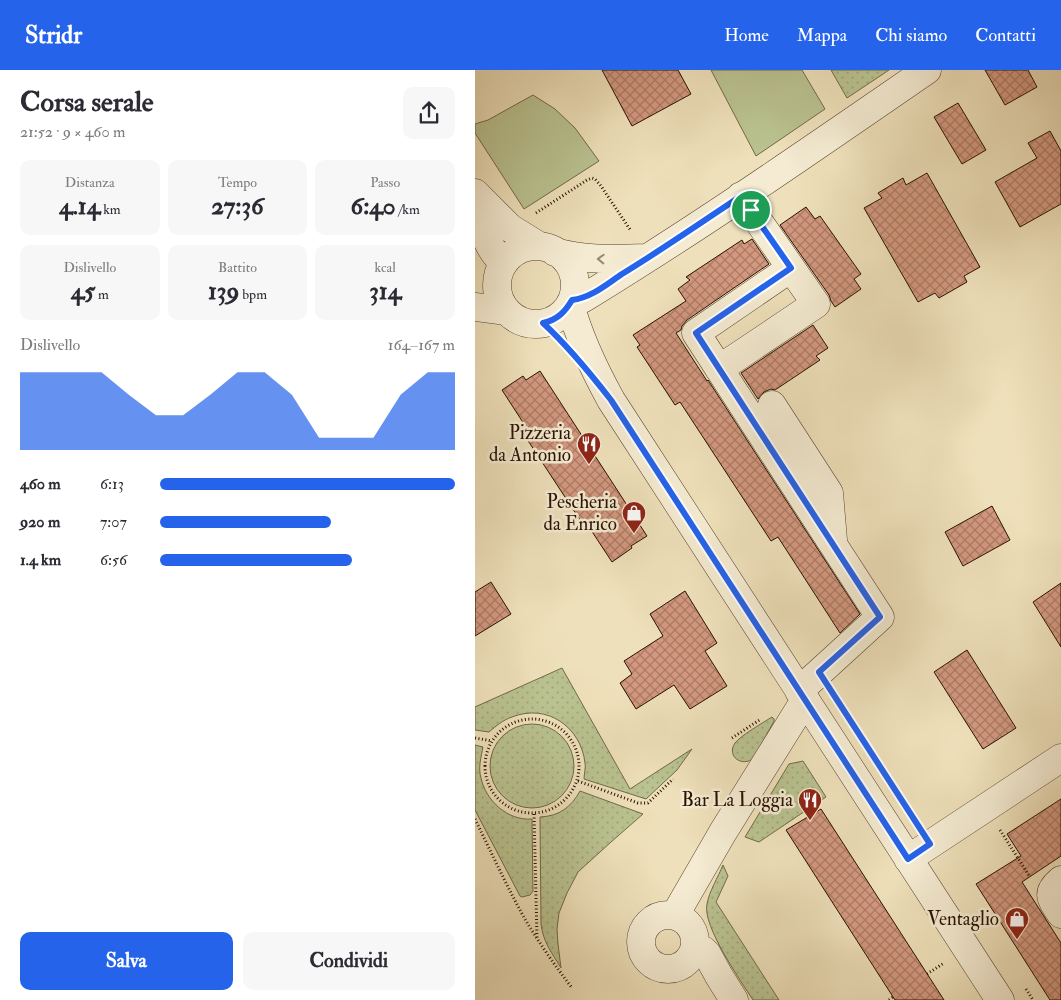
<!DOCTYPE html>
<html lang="it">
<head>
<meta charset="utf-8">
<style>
  body { margin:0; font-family:"IM FELL Double Pica",serif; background:#f7f7f7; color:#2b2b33; height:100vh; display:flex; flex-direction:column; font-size:19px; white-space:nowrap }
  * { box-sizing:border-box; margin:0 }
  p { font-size:16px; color:#7c7c81 }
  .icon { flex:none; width:28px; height:28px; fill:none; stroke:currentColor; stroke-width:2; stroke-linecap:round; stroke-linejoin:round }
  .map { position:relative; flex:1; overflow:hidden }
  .drawer { display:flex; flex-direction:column; background:#fff; width:475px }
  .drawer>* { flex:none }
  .pin { position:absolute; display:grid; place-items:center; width:42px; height:42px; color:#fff; margin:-21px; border:2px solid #fff; border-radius:50%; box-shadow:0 1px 5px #0007 }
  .round { display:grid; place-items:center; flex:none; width:52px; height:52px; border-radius:10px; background:#f7f7f7 }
  .head { display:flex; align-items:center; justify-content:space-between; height:85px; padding:0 20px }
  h1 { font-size:28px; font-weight:700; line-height:38px }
  .metrics { display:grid; grid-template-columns:repeat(3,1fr); gap:8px; height:85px; padding:5px 20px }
  .metrics div { display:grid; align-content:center; border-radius:10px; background:#f7f7f7; text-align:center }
  .metrics b { font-size:25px; font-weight:700 }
  .metrics small { font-size:14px; font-weight:400 }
  .metrics p { font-size:14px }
  .chart { height:140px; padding:10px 20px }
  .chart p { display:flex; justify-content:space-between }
  .chart svg { width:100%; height:90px; margin-top:5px; fill:#2563eb; opacity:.7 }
  .primary-button { display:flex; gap:10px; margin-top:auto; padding:10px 20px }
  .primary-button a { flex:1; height:58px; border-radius:10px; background:#2563eb; color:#fff; font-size:20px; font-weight:700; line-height:58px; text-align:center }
  .primary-button a+a { background:#f7f7f7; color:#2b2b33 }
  ul { padding:0 20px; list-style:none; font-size:16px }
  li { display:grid; grid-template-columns:80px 60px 1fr; align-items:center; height:38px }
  li i { height:12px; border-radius:6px; background:#2563eb }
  header { display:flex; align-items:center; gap:30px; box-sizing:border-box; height:70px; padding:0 25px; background:#2563eb; color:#fff }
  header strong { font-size:24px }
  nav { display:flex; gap:28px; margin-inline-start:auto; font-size:18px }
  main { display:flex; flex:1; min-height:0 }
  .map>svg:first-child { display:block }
  .grass { fill:url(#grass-dots); stroke:#706949 }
  .park { fill:#b9c290; stroke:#706949 }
  .building { fill:url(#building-cross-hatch); stroke:#281002 }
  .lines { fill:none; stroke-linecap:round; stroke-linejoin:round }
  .minor-casing { stroke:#5a4430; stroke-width:29 }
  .path { stroke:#281002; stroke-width:3; stroke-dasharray:1 2.5; stroke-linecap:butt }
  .minor { stroke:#f4ebd2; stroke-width:28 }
  .oneway { stroke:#988874 }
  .route-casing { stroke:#fff; stroke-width:10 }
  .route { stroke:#2563eb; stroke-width:6 }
  .labels { text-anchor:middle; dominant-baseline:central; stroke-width:5; stroke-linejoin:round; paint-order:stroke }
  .poi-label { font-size:19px; fill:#281002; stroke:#f4ebd2; text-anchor:end }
</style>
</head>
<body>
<header>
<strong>Stridr</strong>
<nav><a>Home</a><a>Mappa</a><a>Chi siamo</a><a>Contatti</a></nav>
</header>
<main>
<section class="drawer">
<div class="head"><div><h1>Corsa serale</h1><p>21:52 · 9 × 460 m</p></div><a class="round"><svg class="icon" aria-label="share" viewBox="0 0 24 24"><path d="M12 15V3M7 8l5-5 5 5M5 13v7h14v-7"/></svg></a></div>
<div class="metrics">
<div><p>Distanza</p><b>4.14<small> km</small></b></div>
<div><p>Tempo</p><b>27:36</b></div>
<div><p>Passo</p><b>6:40<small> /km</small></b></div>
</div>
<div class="metrics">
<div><p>Dislivello</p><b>45<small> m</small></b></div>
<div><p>Battito</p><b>139<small> bpm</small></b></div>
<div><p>kcal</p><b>314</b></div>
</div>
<div class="chart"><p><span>Dislivello</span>164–167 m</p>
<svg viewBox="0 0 160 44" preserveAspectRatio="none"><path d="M0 44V6L10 6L20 6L30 6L40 17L50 27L60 27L70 17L80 6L90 6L100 17L110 38L120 38L130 38L140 17L150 6L160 6V44z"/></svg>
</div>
<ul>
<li><b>460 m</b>6:13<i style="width:100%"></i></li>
<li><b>920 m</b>7:07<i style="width:58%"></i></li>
<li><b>1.4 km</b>6:56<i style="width:65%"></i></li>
</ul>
<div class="primary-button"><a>Salva</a><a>Condividi</a></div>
</section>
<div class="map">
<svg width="586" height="930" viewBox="0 0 586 930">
  <defs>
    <pattern id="grass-dots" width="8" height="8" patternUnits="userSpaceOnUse" patternTransform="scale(1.25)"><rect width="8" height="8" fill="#b9c290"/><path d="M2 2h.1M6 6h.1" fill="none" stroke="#9fa67b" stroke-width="1.8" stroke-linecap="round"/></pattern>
    <pattern id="building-cross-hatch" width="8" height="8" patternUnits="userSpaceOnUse" patternTransform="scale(1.25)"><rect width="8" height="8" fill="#d3987f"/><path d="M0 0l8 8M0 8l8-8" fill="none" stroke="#ab7b66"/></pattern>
  </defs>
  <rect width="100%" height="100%" fill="#eee0ba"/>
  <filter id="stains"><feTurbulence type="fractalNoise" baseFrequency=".004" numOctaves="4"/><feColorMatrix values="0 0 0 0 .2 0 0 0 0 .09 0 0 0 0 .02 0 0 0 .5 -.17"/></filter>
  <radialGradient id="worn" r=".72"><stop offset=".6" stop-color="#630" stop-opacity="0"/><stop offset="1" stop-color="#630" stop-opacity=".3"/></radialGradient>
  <path class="grass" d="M356,0H414L372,28Z
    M87,598L155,719L217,679L202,700L171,729L109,709C109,704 111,698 110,693C106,657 72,633 37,647C28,650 21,656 14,662L0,660V637Z
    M297,647L299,649V651L279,688C267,698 251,686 260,673C265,666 289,652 297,647Z
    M15 696a42 42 0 1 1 84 0a42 42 0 1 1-84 0Z
    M0,675L8,677C6,687 3,698 6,708C11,731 33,751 57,749L58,821L55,825L47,827L45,826L0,740Z
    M328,691L351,727L284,772L270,767L314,694Z
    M105,721L168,744L136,772L103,802L92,823L84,843L82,859L83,874L86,898C77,883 68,872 66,854L65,747C85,746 96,737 105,721Z
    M248,795L253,806L241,832L304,930H278C266,911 227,856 232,834C234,822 243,807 248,795Z"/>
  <path class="park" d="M236,0H327L350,39L281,86Z
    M58,25L80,39L100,58L124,91L49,139L0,63V54L13,50Z"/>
  <path class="building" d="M127,0H203L216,24L157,56Z
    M510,0H553L562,17L530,35Z
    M483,33L511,80L487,94L459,47Z
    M575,61L586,81V134L545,157L520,112L562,88L553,73Z
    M452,103L505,197L489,206L492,212L464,228L460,223L443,232L389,138L407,128L403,123L428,108L431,115Z
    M331,137L340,149L345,146L386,204L379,209L386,219L360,237L356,231L354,225L305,155Z
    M277,169L294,194L212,250L207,256L206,260L201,263L232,311L233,310L385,544L365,563L303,467L296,471L205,332L200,335L162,277L165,275L158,265L211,231L203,219L215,210L211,207L267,170L269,174Z
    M338,255L353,278L341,286L345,290L300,320L296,319L289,322L283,329L266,303Z
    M65,301L172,466L156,476L157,478L137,492L116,460L113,462L44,357L49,354L27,320L48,306L51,310Z
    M517,436L535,470L488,496L470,462Z
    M16,512L36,544L0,566V522Z
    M586,513V577L558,532Z
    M210,521L242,573L230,581L252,616L215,639L199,615L161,639L145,613L157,604L149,591L188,566L175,544Z
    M492,580L541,658L508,679L459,602Z
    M586,729V786L547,812L586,873V930H575L501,814L546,786L532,764Z
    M346,739L429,868L469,930H420L311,760Z"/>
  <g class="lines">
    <g class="minor-casing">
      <path id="minor" d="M0,123L35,158L64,176
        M1,125C5,148 9,177 29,193
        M266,126L316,198L221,263L405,547L324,621
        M22 215a39 39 0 1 1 78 0a39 39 0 1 1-78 0Z
        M80,182C113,191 139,189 172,188
        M97,230L107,229L112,226C228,155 340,77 452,0
        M95,234C104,268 119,299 136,330L525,930
        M0,237L32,241
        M244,299L341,234L316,198
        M297,335L354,423L358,470
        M433,789L586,688
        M586,810C570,823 576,829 586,844
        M166 872a27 27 0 1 1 54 0a27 27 0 1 1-54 0Z
        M200,845L248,762L330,630
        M220,877L228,880L232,884L244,906L259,930"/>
    </g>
    <path class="path" d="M61,143L112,110L117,108L120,109L126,116L156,161
      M10 696a47 47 0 1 1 94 0a47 47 0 1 1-94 0Z
      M0,668L17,671
      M257,668L286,649
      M103,711L163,733H173L198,709
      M59,744L62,868
      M0,749C15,780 30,812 46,842C61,869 79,894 97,918
      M525,760L555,807
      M452,904L469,893
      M551,919L558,930
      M414,930L418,927"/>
    <use href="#minor" class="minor"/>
  </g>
  <defs><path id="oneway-chevron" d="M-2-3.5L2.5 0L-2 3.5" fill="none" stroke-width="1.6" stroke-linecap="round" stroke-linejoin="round" transform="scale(1.25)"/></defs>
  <use class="oneway" href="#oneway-chevron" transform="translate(126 189) rotate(-178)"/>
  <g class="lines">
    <g class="route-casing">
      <path id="route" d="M266,126L316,198L221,263L405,547L344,602L455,774L433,789L136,330C115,303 94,277 68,253C82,250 90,242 97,230C116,228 132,214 147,204C188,179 227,152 266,126Z"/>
    </g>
    <use href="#route" class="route"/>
  </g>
  <defs>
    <g id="restaurant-pin" transform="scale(1.25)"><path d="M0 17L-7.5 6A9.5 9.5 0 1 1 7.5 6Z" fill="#8f2418" stroke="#f4ebd2"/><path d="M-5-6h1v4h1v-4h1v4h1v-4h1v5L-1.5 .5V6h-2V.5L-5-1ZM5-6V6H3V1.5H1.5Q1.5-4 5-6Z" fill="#fff"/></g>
    <g id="shop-pin" transform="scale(1.25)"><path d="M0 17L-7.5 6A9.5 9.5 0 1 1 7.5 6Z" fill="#8f2418" stroke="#f4ebd2"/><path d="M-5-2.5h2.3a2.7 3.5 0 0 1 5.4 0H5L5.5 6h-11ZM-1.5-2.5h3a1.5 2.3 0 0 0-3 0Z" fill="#fff"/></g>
  </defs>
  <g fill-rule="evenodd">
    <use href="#restaurant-pin" x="114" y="374"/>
    <use href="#shop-pin" x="159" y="443"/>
    <use href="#restaurant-pin" x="335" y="730"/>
    <use href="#shop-pin" x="542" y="849"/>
  </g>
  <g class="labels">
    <g class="poi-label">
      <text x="96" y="363">Pizzeria<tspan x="96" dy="22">da Antonio</tspan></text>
      <text x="142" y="432">Pescheria<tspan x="142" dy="22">da Enrico</tspan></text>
      <text x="318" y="730">Bar La Loggia</text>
      <text x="524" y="849">Ventaglio</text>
    </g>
  </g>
  <rect width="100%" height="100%" filter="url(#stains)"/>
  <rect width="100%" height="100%" fill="url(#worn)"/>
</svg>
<div class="pin" style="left:276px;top:140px;background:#1e9e55"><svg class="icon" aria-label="arrive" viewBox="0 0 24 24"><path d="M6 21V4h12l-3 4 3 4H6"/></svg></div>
</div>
</main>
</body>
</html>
